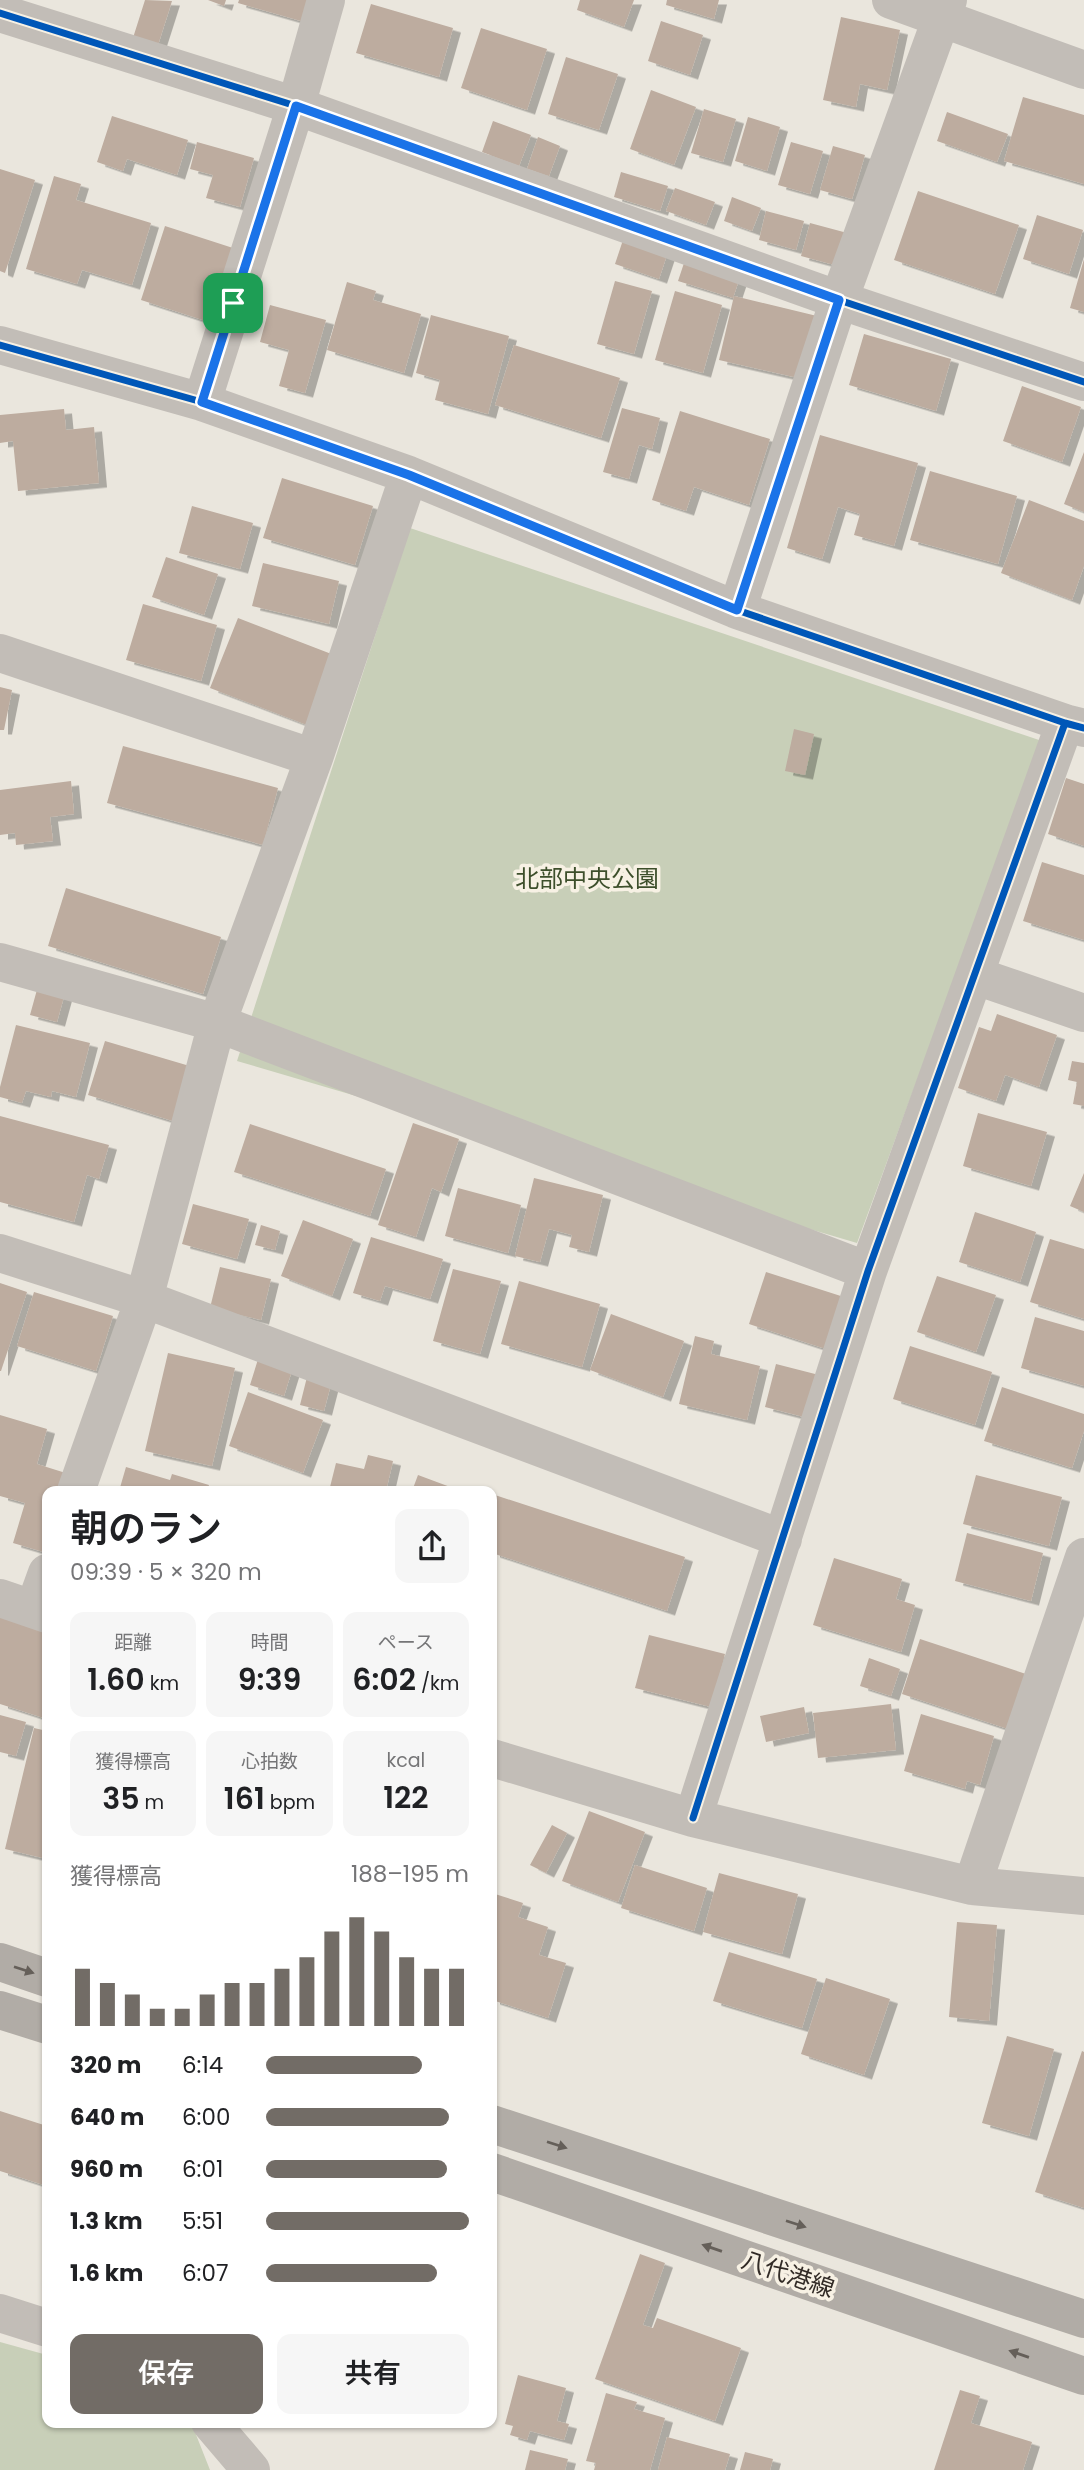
<!DOCTYPE html>
<html lang="ja">
<head>
<meta charset="utf-8">
<style>
  body { margin:0; font-family:Poppins,"Noto Sans JP",sans-serif; background:#f6f6f6; color:#202124; height:100vh; display:flex; flex-direction:column; font-size:26px; white-space:nowrap }
  * { box-sizing:border-box; margin:0 }
  p { font-size:23px; color:#757577 }
  .icon { flex:none; width:38px; height:38px; fill:none; stroke:currentColor; stroke-width:2; stroke-linecap:round; stroke-linejoin:round }
  .map { position:relative; flex:1; overflow:hidden }
  .panel { position:absolute; left:42px; top:1486px; width:455px; height:942px; display:flex; flex-direction:column; background:#fff; border-radius:14px; box-shadow:0 2px 5px #0004 }
  .panel>* { flex:none }
  .pin { position:absolute; display:grid; place-items:center; width:60px; height:60px; color:#fff; margin:-30px; border-radius:14px; box-shadow:0 4px 10px #0006 }
  .round { display:grid; place-items:center; flex:none; width:74px; height:74px; border-radius:14px; background:#f6f6f6 }
  .overview { display:flex; align-items:center; justify-content:space-between; height:119px; padding:0 28px }
  h1 { font-size:38px; font-weight:600; line-height:52px }
  .figures { display:grid; grid-template-columns:repeat(3,1fr); gap:10px; height:119px; padding:7px 28px }
  .figures div { display:grid; align-content:center; border-radius:14px; background:#f6f6f6; text-align:center }
  .figures b { font-size:30px; font-weight:600 }
  .figures small { font-size:19px; font-weight:400 }
  .figures p { font-size:19px }
  .chart { height:196px; padding:14px 28px }
  .chart p { display:flex; justify-content:space-between }
  .chart svg { width:100%; height:126px; margin-top:7px; stroke:#726c66; stroke-width:6 }
  .action { display:flex; gap:14px; margin-top:auto; padding:14px 28px }
  .action a { flex:1; height:80px; border-radius:14px; background:#726c66; color:#fff; font-size:28px; font-weight:600; line-height:80px; text-align:center }
  .action a+a { background:#f6f6f6; color:#202124 }
  ul { padding:0 28px; list-style:none; font-size:23px }
  li { display:grid; grid-template-columns:112px 84px 1fr; align-items:center; height:52px }
  li i { height:18px; border-radius:9px; background:#726c66 }
  .map>svg:first-child { display:block }
  .green { fill:#c8cfb8 }
  .building { fill:#bdac9f; filter:url(#shadow) }
  .lines { fill:none; stroke-linecap:round; stroke-linejoin:round }
  .minor { stroke:#c2bdb7; stroke-width:38 }
  .major { stroke:#b1aca6; stroke-width:38 }
  .cycleway-casing { stroke:#f7f1e4; stroke-width:11 }
  .cycleway { stroke:#0057b8; stroke-width:7 }
  .oneway { fill:#655f59 }
  .route-casing { stroke:#fff; stroke-width:14 }
  .route { stroke:#1a73e8; stroke-width:9 }
  .labels { text-anchor:middle; dominant-baseline:central; stroke-width:7; stroke-linejoin:round; paint-order:stroke }
  .park-label { font-size:24px; fill:#3d4f2b; stroke:#f7f1e4 }
  .street-label { font-size:24px; fill:#322b26; stroke:#f7f1e4 }
</style>
</head>
<body>
<div class="map">
<svg width="1084" height="2470" viewBox="0 0 1084 2470">
  <defs>
    <filter id="shadow"><feDropShadow dx="8" dy="4.5" stdDeviation="0" flood-color="#0004"/></filter>
  </defs>
  <rect width="100%" height="100%" fill="#eae6dd"/>
  <path class="green" d="M410,528L1042,741L857,1243L237,1061Z
    M0,2342L47,2355V2422H191L210,2470H0Z"/>
  <path class="building" d="M145,0L172,1L157,48L132,41Z
    M208,0H226L224,6Z
    M239,0H315L308,23L238,3Z
    M580,0H634L624,27L577,10Z
    M667,0H719L714,19L666,5Z
    M371,4L453,28L439,77L356,53Z
    M841,17L900,30L887,90L860,84L856,107L823,100Z
    M661,21L703,35L690,75L648,61Z
    M481,28L547,49L527,110L461,88Z
    M566,57L618,74L599,130L548,114Z
    M651,90L696,107L674,165L630,149Z
    M1023,97L1084,115V184L1004,161Z
    M704,109L736,119L723,162L691,153Z
    M947,112L1008,134L997,162L937,141Z
    M112,116L188,140L177,175L127,159L123,171L97,162Z
    M748,117L780,127L767,171L735,161Z
    M493,121L531,135L519,166L482,152Z
    M538,137L560,146L549,176L527,169Z
    M197,142L254,158L240,207L206,198L213,175L190,169Z
    M791,142L823,151L810,194L778,185Z
    M833,146L865,155L852,199L820,190Z
    M0,169L35,180L5,273L0,271Z
    M621,172L668,186L660,211L614,197Z
    M54,176L81,184L76,200L151,223L132,285L82,270L77,284L26,269Z
    M675,188L715,202L706,225L666,211Z
    M918,191L1019,225L995,294L894,260Z
    M732,197L761,208L752,231L724,221Z
    M766,211L804,221L796,250L759,240Z
    M1037,215L1083,230L1069,274L1023,259Z
    M810,223L851,234L842,267L801,256Z
    M165,226L233,248L209,322L141,300Z
    M624,237L668,252L659,279L615,264Z
    M686,257L741,274L733,298L678,281Z
    M1084,259V312L1070,308Z
    M615,281L652,291L634,354L597,344Z
    M347,282L376,291L373,300L421,314L404,373L327,350Z
    M675,291L722,305L703,373L655,360Z
    M734,296L817,316L803,379L719,360Z
    M270,305L326,320L305,393L279,386L289,350L260,342Z
    M431,315L509,336L488,414L435,400L440,380L416,373Z
    M864,334L951,359L936,411L849,385Z
    M514,345L620,378L601,438L495,405Z
    M1022,386L1081,407L1062,462L1003,441Z
    M622,408L660,418L652,449L639,445L629,479L603,472Z
    M64,409L66,430L94,427L99,483L18,491L13,441L0,443V415Z
    M680,411L770,439L749,505L694,487L686,511L652,500Z
    M820,435L918,463L894,546L854,535L860,514L838,507L822,559L787,548Z
    M1084,452V512L1064,504Z
    M930,471L1017,496L998,564L910,540Z
    M282,478L373,506L355,565L263,538Z
    M1029,500L1084,521V566L1072,600L1001,573Z
    M192,506L253,523L240,569L179,553Z
    M166,557L218,574L204,615L152,597Z
    M263,563L339,581L329,624L252,606Z
    M143,604L217,625L201,681L126,660Z
    M238,618L334,655L307,725L210,688Z
    M0,687L12,690L4,730H0Z
    M794,729L814,734L805,775L785,771Z
    M123,746L278,788L263,845L107,803Z
    M1066,778L1084,784V846L1048,834Z
    M71,781L74,814L50,817L53,841L16,845L15,833L0,835V790Z
    M1042,862L1084,875V940L1023,921Z
    M66,888L221,937L203,994L48,946Z
    M38,986L65,993L57,1022L30,1015Z
    M997,1014L1057,1035L1039,1087L1005,1075L996,1101L958,1088L979,1027L991,1031Z
    M16,1025L90,1043L76,1097L52,1091L51,1097L26,1091L22,1103L0,1097V1087Z
    M105,1041L193,1067L176,1122L88,1095Z
    M1072,1061L1084,1063V1106L1073,1104L1077,1082L1068,1080Z
    M978,1113L1047,1132L1031,1186L963,1166Z
    M0,1116L109,1145L99,1179L87,1175L74,1222L0,1202Z
    M413,1123L459,1139L441,1192L432,1188L416,1237L378,1225Z
    M250,1124L386,1169L370,1216L234,1172Z
    M1084,1173V1212L1070,1206Z
    M534,1178L603,1195L589,1252L569,1247L572,1235L549,1229L540,1262L515,1256Z
    M458,1188L521,1205L508,1253L445,1236Z
    M193,1204L249,1219L237,1259L182,1244Z
    M975,1212L1036,1232L1020,1282L959,1262Z
    M303,1220L353,1239L332,1296L281,1276Z
    M261,1225L280,1231L275,1250L255,1245Z
    M371,1237L443,1259L430,1299L385,1286L380,1301L353,1293Z
    M1050,1239L1084,1249V1319L1030,1302Z
    M220,1267L271,1279L261,1320L210,1308Z
    M453,1269L501,1281L480,1354L433,1341Z
    M766,1272L847,1298L829,1350L749,1324Z
    M937,1276L996,1295L976,1352L917,1332Z
    M519,1281L600,1304L582,1367L501,1344Z
    M0,1283L27,1292L1,1371H0Z
    M34,1292L113,1316L96,1371L17,1346Z
    M611,1314L684,1341L663,1397L590,1370Z
    M1035,1317L1084,1331V1386L1021,1368Z
    M695,1336L714,1341L711,1354L760,1366L747,1420L679,1404Z
    M910,1346L992,1372L975,1425L893,1399Z
    M168,1353L235,1368L212,1466L145,1451Z
    M259,1356L293,1367L284,1396L250,1385Z
    M776,1364L819,1375L808,1418L765,1407Z
    M308,1373L332,1380L324,1411L300,1405Z
    M1002,1387L1084,1414V1431L1072,1468L984,1441Z
    M248,1392L323,1420L303,1473L229,1446Z
    M0,1415L47,1429L37,1464L72,1475L67,1491H47V1553L13,1543L25,1503L0,1496Z
    M368,1455L393,1461L386,1491H329L336,1463L364,1469Z
    M126,1467L170,1480L172,1474L209,1485L207,1491H119Z
    M418,1475L461,1491H412Z
    M976,1475L1062,1497L1049,1546L963,1524Z
    M492,1494L685,1557L667,1611L492,1553Z
    M967,1533L1043,1553L1031,1601L955,1581Z
    M834,1558L902,1579L896,1599L915,1605L901,1652L813,1625Z
    M0,1614L47,1629V1719L0,1704Z
    M649,1635L725,1654L711,1707L635,1688Z
    M920,1639L1026,1674L1008,1729L902,1694Z
    M869,1658L900,1669L891,1696L860,1686Z
    M891,1704L896,1750L818,1758L813,1713Z
    M804,1707L809,1733L766,1742L760,1716Z
    M921,1714L994,1736L980,1785L967,1781L965,1789L904,1771Z
    M0,1715L26,1722L16,1756L0,1752Z
    M34,1728L47,1731V1859L5,1849Z
    M589,1811L645,1832L618,1902L562,1881Z
    M552,1825L567,1833L546,1873L530,1865Z
    M635,1865L707,1888L694,1931L621,1908Z
    M719,1873L798,1894L782,1954L703,1932Z
    M492,1893L523,1903L518,1917L548,1927L539,1955L566,1963L548,2018L492,2000Z
    M957,1922L997,1925L989,2021L949,2017Z
    M729,1952L817,1979L802,2028L713,2001Z
    M826,1978L890,1999L864,2075L801,2054Z
    M1007,2036L1054,2049L1029,2136L982,2123Z
    M1082,2051L1084,2052V2208L1035,2192Z
    M0,2111L47,2126V2186L0,2171Z
    M640,2254L665,2263L643,2325L653,2328L657,2318L741,2348L715,2421L595,2379Z
    M518,2375L566,2388L557,2421L569,2424L564,2440L530,2431L527,2440L510,2435L513,2426L505,2424Z
    M960,2390L980,2396L971,2423L1032,2442L1023,2470H934Z
    M606,2393L637,2402L634,2409L665,2418L650,2470H594L596,2463L586,2461Z
    M667,2437L730,2454L725,2470H658Z
    M530,2450L568,2459L565,2470H525Z
    M745,2452L773,2459L770,2470H740Z"/>
  <g class="lines">
    <path class="minor" d="M891,0L1084,70
      M0,13L296,106L839,300L1084,382
      M0,345L202,402L409,475L737,610L1065,723L1084,728
      M202,402L296,106L326,0
      M737,610L839,300L948,0
      M0,653L314,758
      M0,962L217,1023L868,1271
      M976,976L1084,1013
      M0,1253L144,1299L783,1539
      M76,1491L144,1299L217,1023L314,758L409,475
      M0,1598L47,1614
      M34,1609L47,1573
      M492,1758L693,1818L972,1886L1084,1896
      M693,1818L868,1271L1065,723
      M972,1886L1084,1557
      M0,2313L47,2328
      M210,2422L251,2470"/>
    <path class="major" d="M0,1962L47,1978
      M0,2010L47,2025
      M492,2124L1084,2319
      M492,2172L1084,2376"/>
    <g class="cycleway-casing">
      <path id="cycleway" d="M0,13L296,106L839,300L1084,382
        M0,345L202,402L409,475L737,610L1065,723L1084,728
        M693,1818L868,1271L1065,723"/>
    </g>
    <use href="#cycleway" class="cycleway"/>
  </g>
  <defs><path id="oneway-solid" d="M-6-.8H1V-3.2L6.5 0L1 3.2V.8H-6Z" transform="scale(1.75)"/></defs>
  <g class="oneway">
    <use href="#oneway-solid" transform="translate(24 1970) rotate(18)"/>
    <use href="#oneway-solid" transform="translate(557 2145) rotate(18)"/>
    <use href="#oneway-solid" transform="translate(796 2224) rotate(18)"/>
    <use href="#oneway-solid" transform="translate(712 2248) rotate(-161)"/>
    <use href="#oneway-solid" transform="translate(1019 2354) rotate(-161)"/>
  </g>
  <g class="lines">
    <g class="route-casing">
      <path id="route" d="M296,106L839,300L737,610L409,475L202,402Z"/>
    </g>
    <use href="#route" class="route"/>
  </g>
  <g class="labels">
    <g class="park-label">
      <text x="587" y="878">北部中央公園</text>
    </g>
    <g class="street-label">
      <text transform="translate(788 2274) rotate(19)">八代港線</text>
    </g>
  </g>
</svg>
<div class="pin" style="left:233px;top:303px;background:#1e9e55"><svg class="icon" aria-label="arrive" viewBox="0 0 24 24"><path d="M6 21V4h12l-3 4 3 4H6"/></svg></div>
<section class="panel">
<div class="overview"><div><h1>朝のラン</h1><p>09:39 · 5 × 320 m</p></div><a class="round"><svg class="icon" aria-label="share" viewBox="0 0 24 24"><path d="M12 15V3M7 8l5-5 5 5M5 13v7h14v-7"/></svg></a></div>
<div class="figures">
<div><p>距離</p><b>1.60<small> km</small></b></div>
<div><p>時間</p><b>9:39</b></div>
<div><p>ペース</p><b>6:02<small> /km</small></b></div>
</div>
<div class="figures">
<div><p>獲得標高</p><b>35<small> m</small></b></div>
<div><p>心拍数</p><b>161<small> bpm</small></b></div>
<div><p>kcal</p><b>122</b></div>
</div>
<div class="chart"><p><span>獲得標高</span>188–195 m</p>
<svg viewBox="0 0 160 44" preserveAspectRatio="none"><path d="M5 44V24M15 44V29M25 44V33M35 44V38M45 44V38M55 44V33M65 44V29M75 44V29M85 44V24M95 44V20M105 44V11M115 44V6M125 44V11M135 44V20M145 44V24M155 44V24"/></svg>
</div>
<ul>
<li><b>320 m</b>6:14<i style="width:77%"></i></li>
<li><b>640 m</b>6:00<i style="width:90%"></i></li>
<li><b>960 m</b>6:01<i style="width:89%"></i></li>
<li><b>1.3 km</b>5:51<i style="width:100%"></i></li>
<li><b>1.6 km</b>6:07<i style="width:84%"></i></li>
</ul>
<div class="action"><a>保存</a><a>共有</a></div>
</section>
</div>
</body>
</html>
